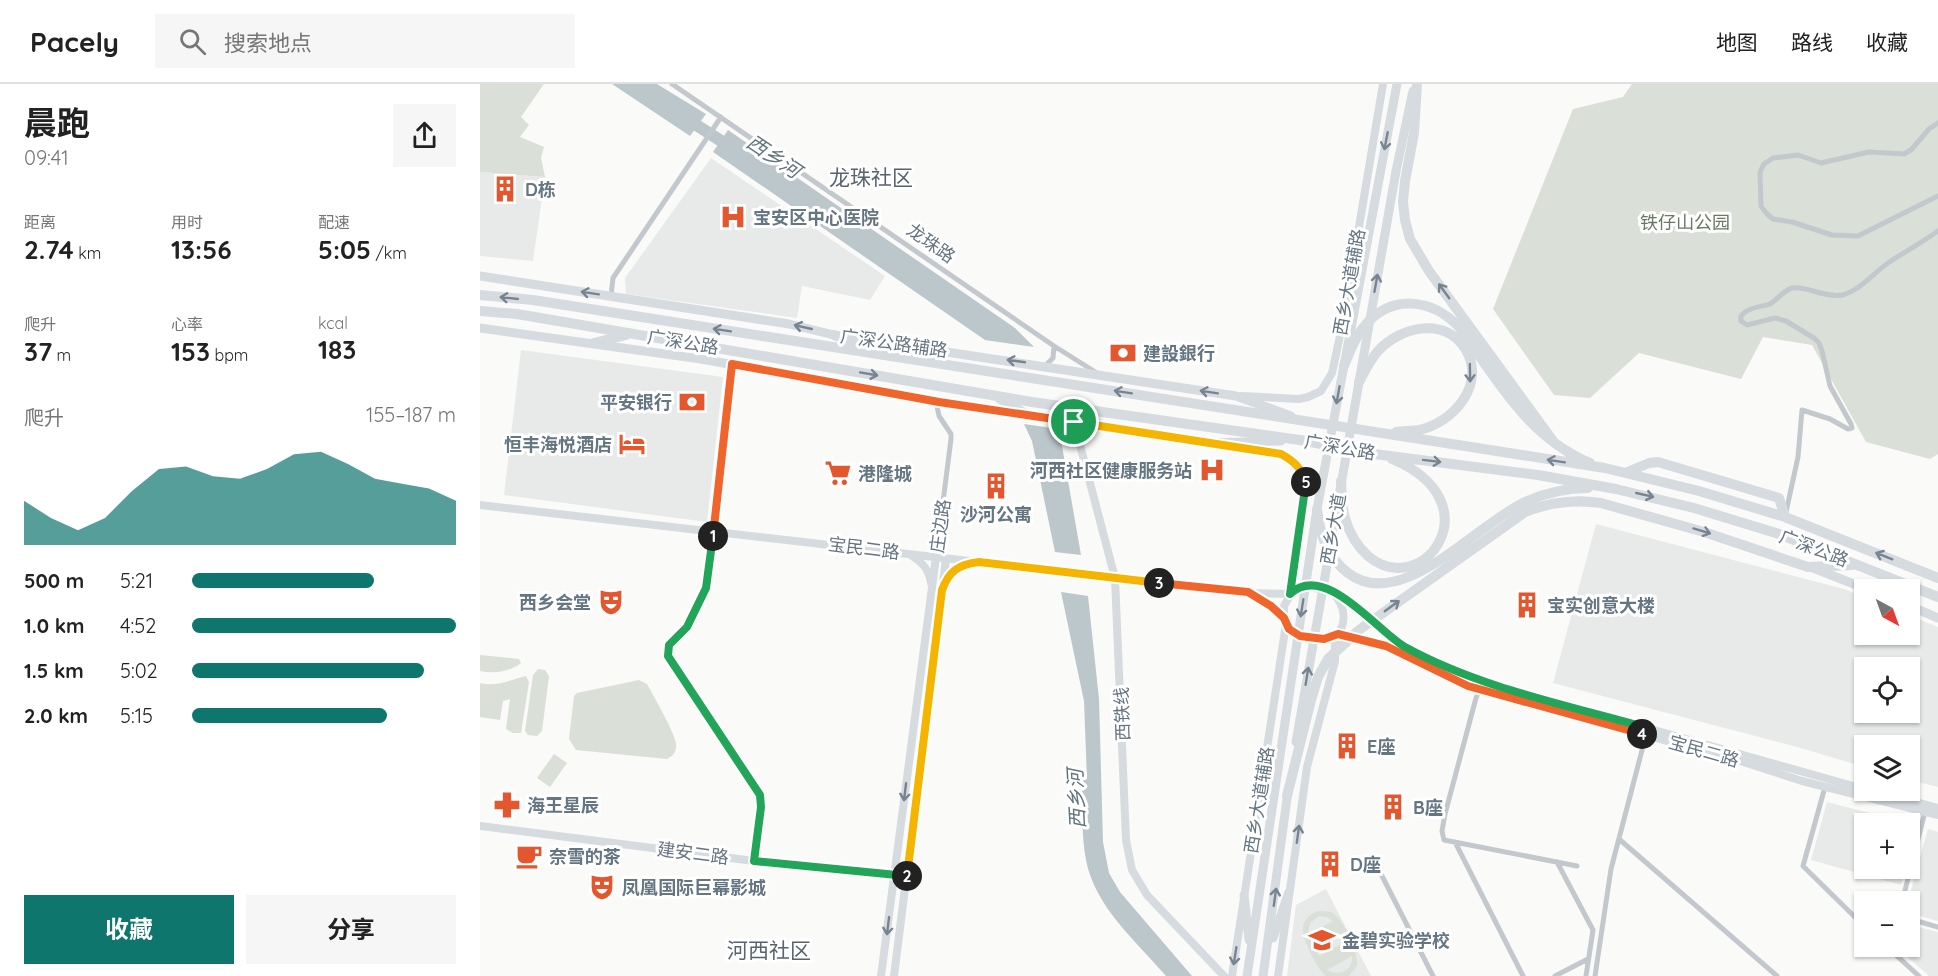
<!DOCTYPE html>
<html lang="zh">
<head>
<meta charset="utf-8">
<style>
  body { margin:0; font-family:Quicksand,"Noto Sans SC",sans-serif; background:#f6f6f6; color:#222; height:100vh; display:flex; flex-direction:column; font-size:22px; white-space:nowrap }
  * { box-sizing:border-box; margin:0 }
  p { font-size:20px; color:#767676 }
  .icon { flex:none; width:33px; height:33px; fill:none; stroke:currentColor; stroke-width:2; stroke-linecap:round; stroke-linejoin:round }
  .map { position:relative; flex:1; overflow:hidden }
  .side { display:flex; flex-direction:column; background:#fff; width:480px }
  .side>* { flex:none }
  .needle { width:39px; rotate:139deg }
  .controls { position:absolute; left:1374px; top:495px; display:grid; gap:12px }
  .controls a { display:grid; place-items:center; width:66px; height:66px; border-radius:0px; background:#fff; box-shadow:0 2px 4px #0004; font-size:30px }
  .pin { position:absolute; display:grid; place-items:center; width:51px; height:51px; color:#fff; margin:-26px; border:3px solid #fff; border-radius:50%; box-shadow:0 2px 6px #0007 }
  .km { position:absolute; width:30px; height:30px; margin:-15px; border-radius:50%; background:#222; color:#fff; font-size:16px; line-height:30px; text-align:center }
  .round { display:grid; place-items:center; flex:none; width:63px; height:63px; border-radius:0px; background:#f6f6f6 }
  .overview { display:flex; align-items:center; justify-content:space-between; height:102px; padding:0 24px }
  h1 { font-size:33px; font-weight:700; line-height:45px }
  .metrics { display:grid; grid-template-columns:repeat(3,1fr); gap:9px; height:102px; padding:6px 24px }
  .metrics div { display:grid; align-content:center }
  .metrics b { font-size:26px; font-weight:700 }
  .metrics small { font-size:16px; font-weight:400 }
  .metrics p { font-size:16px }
  .chart { height:168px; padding:12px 24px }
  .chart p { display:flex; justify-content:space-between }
  .chart svg { width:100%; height:108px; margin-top:6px; fill:#0f766e; opacity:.7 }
  .primary-button { display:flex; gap:12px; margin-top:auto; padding:12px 24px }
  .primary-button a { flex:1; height:69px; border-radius:0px; background:#0f766e; color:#fff; font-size:24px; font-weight:700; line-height:69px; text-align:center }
  .primary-button a+a { background:#f6f6f6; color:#222 }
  ul { padding:0 24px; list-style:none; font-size:20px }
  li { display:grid; grid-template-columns:96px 72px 1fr; align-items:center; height:45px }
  li i { height:15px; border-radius:8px; background:#0f766e }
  header { display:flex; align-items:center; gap:36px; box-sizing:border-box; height:84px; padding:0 30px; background:#fff; border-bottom:2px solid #e0e0e0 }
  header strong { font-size:28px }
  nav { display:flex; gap:33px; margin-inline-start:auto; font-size:21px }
  .search { width:420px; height:54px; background:#f6f6f6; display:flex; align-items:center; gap:15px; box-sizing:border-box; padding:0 21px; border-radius:0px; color:#767676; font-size:22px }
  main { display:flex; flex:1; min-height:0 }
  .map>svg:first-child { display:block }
  .built { fill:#e8e9e9; fill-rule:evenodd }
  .green { fill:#dadfd7; fill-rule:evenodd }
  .water { fill:#bbc7cb }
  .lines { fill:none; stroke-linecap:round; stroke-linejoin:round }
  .river { stroke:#bbc7cb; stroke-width:12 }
  .street { stroke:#c3c8cc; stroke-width:5 }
  .secondary { stroke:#d6dbdf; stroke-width:8 }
  .primary { stroke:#d6dbdf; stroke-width:9 }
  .highway { stroke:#d6dbdf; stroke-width:10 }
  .oneway { stroke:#768591 }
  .split-1-casing { stroke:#fff; stroke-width:12 }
  .split-2-casing { stroke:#fff; stroke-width:12 }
  .split-3-casing { stroke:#fff; stroke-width:12 }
  .split-4-casing { stroke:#fff; stroke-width:12 }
  .split-5-casing { stroke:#fff; stroke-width:12 }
  .split-6-casing { stroke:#fff; stroke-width:12 }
  .split-1 { stroke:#f0652b; stroke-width:8 }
  .split-2 { stroke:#22a559; stroke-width:8 }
  .split-3 { stroke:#f5b400; stroke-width:8 }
  .split-4 { stroke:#f0652b; stroke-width:8 }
  .split-5 { stroke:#22a559; stroke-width:8 }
  .split-6 { stroke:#f5b400; stroke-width:8 }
  .labels { text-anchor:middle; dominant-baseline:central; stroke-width:6; stroke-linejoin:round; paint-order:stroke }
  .poi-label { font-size:18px; font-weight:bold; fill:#657683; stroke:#fff; text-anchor:start }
  .park-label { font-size:18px; fill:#687a64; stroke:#fff }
  .street-label { font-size:18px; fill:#657683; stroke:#fff }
  .water-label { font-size:20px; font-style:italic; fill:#60757c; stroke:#fff }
  .quarter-label { font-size:21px; fill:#57646e; stroke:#fff }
</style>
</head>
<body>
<header>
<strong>Pacely</strong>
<div class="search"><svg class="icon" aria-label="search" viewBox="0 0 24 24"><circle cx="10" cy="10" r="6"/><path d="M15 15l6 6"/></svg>搜索地点</div>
<nav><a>地图</a><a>路线</a><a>收藏</a></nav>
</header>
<main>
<section class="side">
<div class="overview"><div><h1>晨跑</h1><p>09:41</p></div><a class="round"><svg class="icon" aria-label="share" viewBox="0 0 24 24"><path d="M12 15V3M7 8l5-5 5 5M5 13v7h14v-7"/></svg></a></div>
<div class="metrics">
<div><p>距离</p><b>2.74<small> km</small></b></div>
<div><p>用时</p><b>13:56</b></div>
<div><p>配速</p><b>5:05<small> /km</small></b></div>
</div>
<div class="metrics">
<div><p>爬升</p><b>37<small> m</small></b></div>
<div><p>心率</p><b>153<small> bpm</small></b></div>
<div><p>kcal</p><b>183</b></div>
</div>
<div class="chart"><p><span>爬升</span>155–187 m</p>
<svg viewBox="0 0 160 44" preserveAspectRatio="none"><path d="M0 44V26L10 33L20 38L30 33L40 22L50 13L60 12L70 16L80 17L90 13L100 7L110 6L120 11L130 17L140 19L150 21L160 26V44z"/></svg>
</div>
<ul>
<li><b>500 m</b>5:21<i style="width:69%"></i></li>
<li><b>1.0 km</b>4:52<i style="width:100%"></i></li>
<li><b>1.5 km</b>5:02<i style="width:88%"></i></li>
<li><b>2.0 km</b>5:15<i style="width:74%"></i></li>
</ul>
<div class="primary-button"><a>收藏</a><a>分享</a></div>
</section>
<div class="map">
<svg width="1458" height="892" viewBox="0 0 1458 892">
  <rect width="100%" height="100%" fill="#fafaf8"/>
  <path class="built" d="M231,74L405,192L390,216L322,202L317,234L146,210L145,194Z
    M0,88L65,93L53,177L0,172Z
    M41,266L243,293L227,438L24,411Z
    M1116,440L1364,505L1384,513V550H1430V532L1458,543V703L1430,696V662H1384V683L1321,664L1073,599ZM1384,584H1430V628H1384Z
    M1347,718L1428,739L1384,740V784L1425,785L1421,801L1331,776Z
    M1448,745L1458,748V837L1430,829L1428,817Z
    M846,805L891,892H807L816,821Z
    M1430,841L1458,848V892H1449L1416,863L1430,862Z"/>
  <path class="green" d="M0,0H64L41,33L49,41L40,53L64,63L61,74L65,93L0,88Z
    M1152,0H1458V370L1450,375L1386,358L1332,261L1283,253L1261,295L1159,269L1110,314L1074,311L1013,225L1093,25L1143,13Z
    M0,571L39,575L41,579C29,588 14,590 0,587Z
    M58,585L65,586L69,592L62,647L57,652L48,651L45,647L53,591Z
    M46,592L49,598L41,649H33L26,645L30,615L23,617L20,636L0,633V599C17,603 30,596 46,592Z
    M159,596L167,600C174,613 195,649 196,660C197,668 193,672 187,675L96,666L89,655L94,612L97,609Z
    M74,670L87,679L70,703L57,694Z
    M838,827C844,827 848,827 853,829C864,836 879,869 877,882L869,892H846C839,886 836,879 832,872C824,855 814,837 838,827ZM839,832L847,833L853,837L828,850L830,839ZM861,851L865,858L839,872L835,864ZM872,872C873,888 859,892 847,886Z"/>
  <path class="water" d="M132,0H177L226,30L210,52Z
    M248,46L535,244L554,263L505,256L233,68Z
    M544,340L579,345L601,471L575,468L552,357Z
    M581,508L608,512L619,615L623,758L629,789L640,808L712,892H686C656,857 615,823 606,776C601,750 603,723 602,697L607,695L604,617Z"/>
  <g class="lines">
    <path class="river" d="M204,33L252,64"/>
    <path class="street" d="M192,0L574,262L617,289
      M1458,39L1449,45L1431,66L1424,70L1389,68L1341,79L1318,71L1293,74L1284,80L1280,88L1281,122L1287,130L1293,135L1312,138L1352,151L1378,152L1458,112
      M131,212L133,194L241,33
      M252,281L234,447L226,504L207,543L188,564L189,576L280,711L281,723L274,777
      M565,282L573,274L574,262
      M456,317L459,332L471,350V355L456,473
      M1306,428L1318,373L1322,326L1350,335L1368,345L1372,344L1371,340L1350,302L1342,267L1339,259L1334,254L1306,237L1295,234L1267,241L1261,237C1261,232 1260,232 1264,229C1270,223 1282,223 1290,220C1297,216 1304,206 1312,204C1329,202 1343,214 1362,211C1380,207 1395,187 1411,177C1426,167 1443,158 1458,147
      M1000,605L996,614L965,730L962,747L964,756L1097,782
      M1345,703L1323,782L1384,842
      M1139,755L1297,892
      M975,758L1043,892
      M1077,778L1113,846L1106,892
      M901,790L953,892
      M1422,818L1445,728
      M1430,835L1458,843
      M1406,862L1439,892
      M1075,892L1108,875
      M1115,892L1131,785L1166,651"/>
    <path class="secondary" d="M762,312L819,315L828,313L841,307L852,289L863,238L903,0
      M594,338L635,494L646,756L652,786L667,811L744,892
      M744,361C780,366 812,361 827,400L811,510L804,522V534
      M0,421L768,509L811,510L823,502L851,507L873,520L909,553L924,562L976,588L1002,598L1384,705
      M432,472C443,479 449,486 451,499
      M466,497C472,487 478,482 490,479
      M770,510L791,521L804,534L809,545L820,552L844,555L858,551L892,558L906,562L966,592L1000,606L1257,676L1322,697L1458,731
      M854,510C865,523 867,536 858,551
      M1390,706L1458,724
      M0,742L274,777L427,793
      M401,892L456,473
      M414,892L466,475
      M752,892L806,540
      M798,892L827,683L855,577V552"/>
    <path class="primary" d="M0,192L309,240L354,251L756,312L811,332
      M0,244L221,275L459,318L728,359L801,357
      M1333,484L1389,506
      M1430,522L1458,534
      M816,658L916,87L933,7
      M764,811L769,856
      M793,854L809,808
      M767,892L837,425L917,0
      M783,892L808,707"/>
    <path class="highway" d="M937,0L934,49L925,97L923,118L925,136L930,155L949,187L1073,357
      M0,211L53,216L1125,384L1219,407L1305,433L1458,494
      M0,227L37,230L552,318L820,356L894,370L1058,391L1136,405L1214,424L1299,450L1458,513
      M354,251L384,264
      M114,259L146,251
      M407,268L439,263
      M864,282C869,269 874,255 883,244C910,209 952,214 980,244C1016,295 1049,354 1110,379
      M879,298C885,287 890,276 898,267C921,242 966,232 986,266C1006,301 973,339 939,346C932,347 923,347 916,348
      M519,314L547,331
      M1145,389L1169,379L1178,378L1299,414L1305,433
      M861,397C862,409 861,422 865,434C869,448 877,462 888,472C943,518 1016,418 912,375
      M837,425C840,451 847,473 868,489C921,530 998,439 1045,418C1065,409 1086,404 1108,404
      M807,712L831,616L838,593L848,575L879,546L1045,428C1070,418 1094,415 1121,419L1224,448L1328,483L1372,481"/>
  </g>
  <defs><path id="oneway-shaft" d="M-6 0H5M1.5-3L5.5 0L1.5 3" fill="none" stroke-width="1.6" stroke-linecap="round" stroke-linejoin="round" transform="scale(1.5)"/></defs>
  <g class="oneway">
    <use href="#oneway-shaft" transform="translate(906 57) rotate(101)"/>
    <use href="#oneway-shaft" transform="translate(896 199) rotate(-80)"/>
    <use href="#oneway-shaft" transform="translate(964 207) rotate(-126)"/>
    <use href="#oneway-shaft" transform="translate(110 209) rotate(-171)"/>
    <use href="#oneway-shaft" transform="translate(29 214) rotate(-174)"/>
    <use href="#oneway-shaft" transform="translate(323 243) rotate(-167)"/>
    <use href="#oneway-shaft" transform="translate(242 246) rotate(-171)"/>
    <use href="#oneway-shaft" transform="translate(536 277) rotate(-172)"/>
    <use href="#oneway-shaft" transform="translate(990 289) rotate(89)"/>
    <use href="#oneway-shaft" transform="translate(389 290) rotate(10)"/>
    <use href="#oneway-shaft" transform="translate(643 308) rotate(-171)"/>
    <use href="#oneway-shaft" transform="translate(729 308) rotate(-171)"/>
    <use href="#oneway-shaft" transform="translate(858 311) rotate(100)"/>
    <use href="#oneway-shaft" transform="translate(952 377) rotate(7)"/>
    <use href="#oneway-shaft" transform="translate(1076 377) rotate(-171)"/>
    <use href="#oneway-shaft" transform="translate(1165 411) rotate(13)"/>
    <use href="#oneway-shaft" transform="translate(1222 447) rotate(17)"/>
    <use href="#oneway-shaft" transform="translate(1404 472) rotate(-158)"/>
    <use href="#oneway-shaft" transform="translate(912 522) rotate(-36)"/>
    <use href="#oneway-shaft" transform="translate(822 524) rotate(99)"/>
    <use href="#oneway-shaft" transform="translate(827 592) rotate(-81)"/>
    <use href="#oneway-shaft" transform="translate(425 708) rotate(97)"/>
    <use href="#oneway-shaft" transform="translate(818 750) rotate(-82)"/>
    <use href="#oneway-shaft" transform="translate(795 813) rotate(-82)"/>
    <use href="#oneway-shaft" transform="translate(408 842) rotate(97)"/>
    <use href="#oneway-shaft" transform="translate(755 872) rotate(99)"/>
  </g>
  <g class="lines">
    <g class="split-1-casing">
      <path id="split-1" d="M233,452L252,280L459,318L594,338"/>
    </g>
    <g class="split-2-casing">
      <path id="split-2" d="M233,452L226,504L207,543L189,561L188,572L280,711L281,723L274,777L427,792"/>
    </g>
    <g class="split-3-casing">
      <path id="split-3" d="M427,792L462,506C469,487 479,480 499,478L679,499"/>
    </g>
    <g class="split-4-casing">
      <path id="split-4" d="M679,499L768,508L791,522L804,534L809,545L820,552L844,555L858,550L906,562L988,602L1162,650"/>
    </g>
    <g class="split-5-casing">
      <path id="split-5" d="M826,398L810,510C845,477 898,548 925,563C1000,604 1086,621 1168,644L1166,651L1162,650"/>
    </g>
    <g class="split-6-casing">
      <path id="split-6" d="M594,338L801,370C814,377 821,384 826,398"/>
    </g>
    <use href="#split-1" class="split-1"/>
    <use href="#split-2" class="split-2"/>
    <use href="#split-3" class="split-3"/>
    <use href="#split-4" class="split-4"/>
    <use href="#split-5" class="split-5"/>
    <use href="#split-6" class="split-6"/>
  </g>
  <defs>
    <g id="building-bare" transform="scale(2.07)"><path d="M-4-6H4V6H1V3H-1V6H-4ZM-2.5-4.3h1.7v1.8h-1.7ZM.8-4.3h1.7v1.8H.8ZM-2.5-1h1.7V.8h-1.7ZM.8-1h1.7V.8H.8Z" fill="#e4572e" stroke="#fff" stroke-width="2.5" paint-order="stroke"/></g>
    <g id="hospital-bare" transform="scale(2.07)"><path d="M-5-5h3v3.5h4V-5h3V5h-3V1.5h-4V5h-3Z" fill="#e4572e" stroke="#fff" stroke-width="2.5" paint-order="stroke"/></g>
    <g id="bank-bare" transform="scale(2.07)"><path d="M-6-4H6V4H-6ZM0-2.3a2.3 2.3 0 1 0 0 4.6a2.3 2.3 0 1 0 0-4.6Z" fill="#e4572e" stroke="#fff" stroke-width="2.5" paint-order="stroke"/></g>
    <g id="hotel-bare" transform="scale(2.07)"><path d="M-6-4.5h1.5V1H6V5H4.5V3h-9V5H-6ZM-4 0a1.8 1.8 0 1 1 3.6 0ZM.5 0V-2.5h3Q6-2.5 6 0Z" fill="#e4572e" stroke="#fff" stroke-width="2.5" paint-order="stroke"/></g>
    <g id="supermarket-bare" transform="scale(2.07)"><path d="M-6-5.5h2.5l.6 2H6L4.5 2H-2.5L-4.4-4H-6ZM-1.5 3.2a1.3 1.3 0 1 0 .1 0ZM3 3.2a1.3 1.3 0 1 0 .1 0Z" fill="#e4572e" stroke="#fff" stroke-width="2.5" paint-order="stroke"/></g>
    <g id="theatre-bare" transform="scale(2.07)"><path d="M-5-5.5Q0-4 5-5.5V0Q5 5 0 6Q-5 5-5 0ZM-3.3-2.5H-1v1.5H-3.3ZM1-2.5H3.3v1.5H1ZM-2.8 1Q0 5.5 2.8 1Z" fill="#e4572e" stroke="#fff" stroke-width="2.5" paint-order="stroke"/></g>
    <g id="pharmacy-bare" transform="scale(2.07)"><path d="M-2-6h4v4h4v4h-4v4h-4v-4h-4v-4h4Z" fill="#e4572e" stroke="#fff" stroke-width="2.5" paint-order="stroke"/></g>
    <g id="cafe-bare" transform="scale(2.07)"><path d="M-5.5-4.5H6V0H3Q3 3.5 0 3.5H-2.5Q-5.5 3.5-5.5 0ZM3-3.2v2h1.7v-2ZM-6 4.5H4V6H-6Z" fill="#e4572e" stroke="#fff" stroke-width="2.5" paint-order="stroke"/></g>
    <g id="school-bare" transform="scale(2.07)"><path d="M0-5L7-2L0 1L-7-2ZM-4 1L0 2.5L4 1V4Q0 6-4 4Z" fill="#e4572e" stroke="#fff" stroke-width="2.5" paint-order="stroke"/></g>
  </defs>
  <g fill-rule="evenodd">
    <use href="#building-bare" x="25" y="105"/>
    <use href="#hospital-bare" x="253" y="133"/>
    <use href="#bank-bare" x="643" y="269"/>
    <use href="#bank-bare" x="212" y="318"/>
    <use href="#hotel-bare" x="152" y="360"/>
    <use href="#hospital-bare" x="732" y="386"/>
    <use href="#supermarket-bare" x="358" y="389"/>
    <use href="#building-bare" x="516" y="402"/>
    <use href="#theatre-bare" x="131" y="518"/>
    <use href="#building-bare" x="1047" y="521"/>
    <use href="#building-bare" x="867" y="662"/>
    <use href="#pharmacy-bare" x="27" y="721"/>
    <use href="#building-bare" x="913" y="723"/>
    <use href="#cafe-bare" x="49" y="772"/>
    <use href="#building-bare" x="850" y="780"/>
    <use href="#theatre-bare" x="122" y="803"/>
    <use href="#school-bare" x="842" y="856"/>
  </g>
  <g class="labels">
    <g class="poi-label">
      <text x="45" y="105">D栋</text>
      <text x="273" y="133">宝安区中心医院</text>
      <text x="663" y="269">建設銀行</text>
      <text x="192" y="318" text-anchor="end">平安银行</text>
      <text x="132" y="360" text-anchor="end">恒丰海悦酒店</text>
      <text x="712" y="386" text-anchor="end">河西社区健康服务站</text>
      <text x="378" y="389">港隆城</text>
      <text x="516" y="430" text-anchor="middle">沙河公寓</text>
      <text x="111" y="518" text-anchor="end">西乡会堂</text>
      <text x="1067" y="521">宝实创意大楼</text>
      <text x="887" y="662">E座</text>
      <text x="47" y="721">海王星辰</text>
      <text x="933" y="723">B座</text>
      <text x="69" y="772">奈雪的茶</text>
      <text x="870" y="780">D座</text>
      <text x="142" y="803">凤凰国际巨幕影城</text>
      <text x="862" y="856">金碧实验学校</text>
    </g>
    <g class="park-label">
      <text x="1205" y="138">铁仔山公园</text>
    </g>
    <g class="street-label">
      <text transform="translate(451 159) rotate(35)">龙珠路</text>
      <text transform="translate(869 198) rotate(-80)">西乡大道辅路</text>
      <text transform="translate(203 258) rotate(9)">广深公路</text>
      <text transform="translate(414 259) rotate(8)">广深公路辅路</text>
      <text transform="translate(860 363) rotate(10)">广深公路</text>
      <text transform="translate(460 442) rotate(-82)">庄边路</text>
      <text transform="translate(853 445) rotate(-80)">西乡大道</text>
      <text transform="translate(384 464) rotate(7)">宝民二路</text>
      <text transform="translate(1334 464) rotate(21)">广深公路</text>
      <text transform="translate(642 630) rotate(-92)">西铁线</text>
      <text transform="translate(1224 667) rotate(16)">宝民二路</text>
      <text transform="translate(779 716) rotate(-81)">西乡大道辅路</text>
      <text transform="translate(213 769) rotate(7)">建安二路</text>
    </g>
    <g class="water-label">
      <text transform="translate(294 72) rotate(34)">西乡河</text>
      <text transform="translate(596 715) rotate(-93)">西乡河</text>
    </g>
    <g class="quarter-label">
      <text x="391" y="93">龙珠社区</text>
      <text x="289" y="866">河西社区</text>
    </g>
  </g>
</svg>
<div class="controls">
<a><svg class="needle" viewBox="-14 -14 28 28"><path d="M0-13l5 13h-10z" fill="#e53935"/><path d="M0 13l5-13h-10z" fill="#767676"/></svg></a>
<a><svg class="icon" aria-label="locate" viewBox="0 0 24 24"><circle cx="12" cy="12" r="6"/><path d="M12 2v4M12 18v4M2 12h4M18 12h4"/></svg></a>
<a><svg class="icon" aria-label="layers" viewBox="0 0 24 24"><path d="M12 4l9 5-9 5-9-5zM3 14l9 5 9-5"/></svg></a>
<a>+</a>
<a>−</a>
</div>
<div class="pin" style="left:594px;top:338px;background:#1e9e55"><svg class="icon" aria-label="arrive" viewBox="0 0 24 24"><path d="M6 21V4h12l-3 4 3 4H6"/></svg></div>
<b class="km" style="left:233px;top:452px">1</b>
<b class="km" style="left:427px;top:792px">2</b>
<b class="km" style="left:679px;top:499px">3</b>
<b class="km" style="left:1162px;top:650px">4</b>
<b class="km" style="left:826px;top:398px">5</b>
</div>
</main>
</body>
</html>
